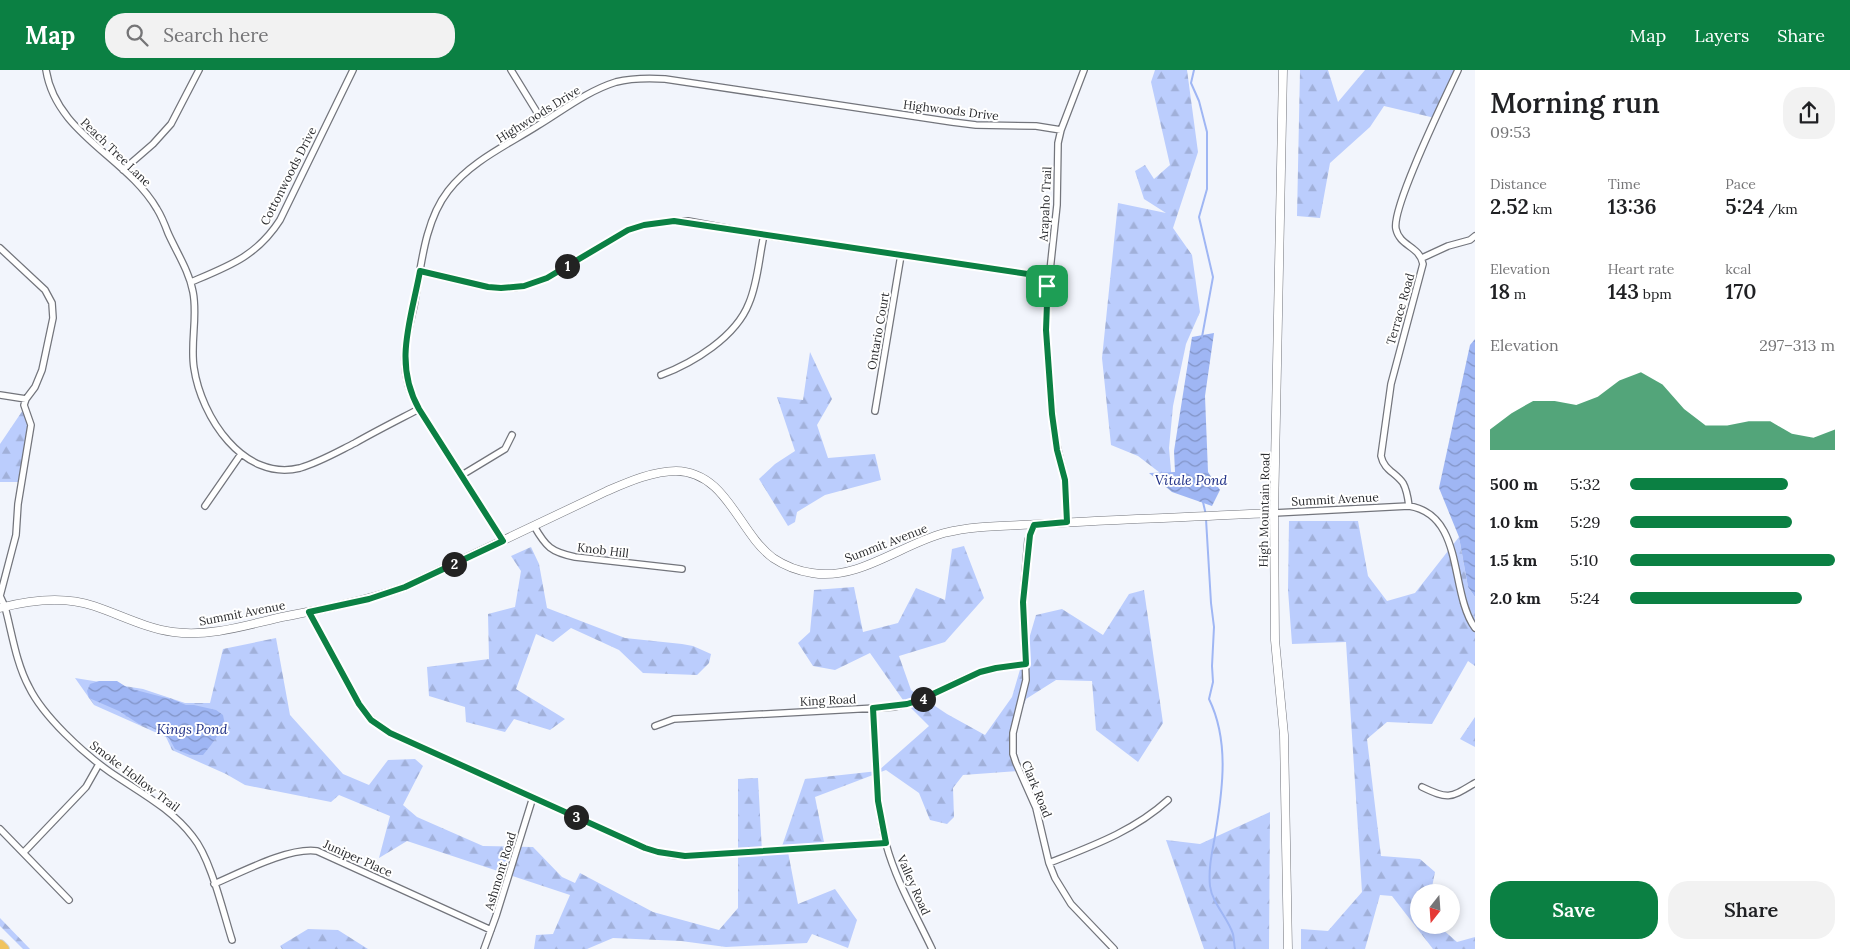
<!DOCTYPE html>
<html lang="en">
<head>
<meta charset="utf-8">
<style>
  body { margin:0; font-family:Lora,serif; background:#f2f2f2; color:#202124; height:100vh; display:flex; flex-direction:column; font-size:19px; white-space:nowrap }
  * { box-sizing:border-box; margin:0 }
  p { font-size:16px; color:#757577 }
  .icon { flex:none; width:28px; height:28px; fill:none; stroke:currentColor; stroke-width:2; stroke-linecap:round; stroke-linejoin:round }
  .map { position:relative; flex:1; overflow:hidden }
  .panel { display:flex; flex-direction:column; background:#fff; width:375px }
  .panel>* { flex:none }
  .needle { width:32px; rotate:197deg }
  .buttons { position:absolute; left:1410px; top:814px; display:grid; gap:10px }
  .buttons a { display:grid; place-items:center; width:50px; height:50px; border-radius:50%; background:#fff; box-shadow:0 2px 8px #0003; font-size:25px }
  .pin { position:absolute; display:grid; place-items:center; width:42px; height:42px; color:#fff; margin:-21px; border-radius:10px; box-shadow:0 2px 8px #0006 }
  .km { position:absolute; width:25px; height:25px; margin:-12px; border-radius:50%; background:#222; color:#fff; font-size:14px; line-height:25px; text-align:center }
  .round { display:grid; place-items:center; flex:none; width:52px; height:52px; border-radius:20px; background:#f2f2f2 }
  .summary { display:flex; align-items:center; justify-content:space-between; height:85px; padding:0 15px }
  h1 { font-size:28px; font-weight:600; line-height:38px }
  .figures { display:grid; grid-template-columns:repeat(3,1fr); gap:8px; height:85px; padding:5px 15px }
  .figures div { display:grid; align-content:center }
  .figures b { font-size:21px; font-weight:600 }
  .figures small { font-size:14px; font-weight:400 }
  .figures p { font-size:14px }
  .chart { height:140px; padding:10px 15px }
  .chart p { display:flex; justify-content:space-between }
  .chart svg { width:100%; height:90px; margin-top:5px; fill:#0b8043; opacity:.7 }
  .cta { display:flex; gap:10px; margin-top:auto; padding:10px 15px }
  .cta a { flex:1; height:58px; border-radius:20px; background:#0b8043; color:#fff; font-size:20px; font-weight:600; line-height:58px; text-align:center }
  .cta a+a { background:#f2f2f2; color:#202124 }
  ul { padding:0 15px; list-style:none; font-size:16px }
  li { display:grid; grid-template-columns:80px 60px 1fr; align-items:center; height:38px }
  li i { height:12px; border-radius:6px; background:#0b8043 }
  header { display:flex; align-items:center; gap:30px; box-sizing:border-box; height:70px; padding:0 25px; background:#0b8043; color:#fff }
  header strong { font-size:24px }
  nav { display:flex; gap:28px; margin-inline-start:auto; font-size:18px }
  .search { width:350px; height:45px; background:#f2f2f2; display:flex; align-items:center; gap:12px; box-sizing:border-box; padding:0 18px; border-radius:20px; color:#757577; font-size:19px }
  main { display:flex; flex:1; min-height:0 }
  .map>svg:first-child { display:block }
  .forest { fill:url(#forest-firs) }
  .water { fill:url(#water-waves) }
  .lines { fill:none; stroke-linecap:round; stroke-linejoin:round }
  .stream { stroke:#9fb6f4; stroke-width:2 }
  .street-casing { stroke:#73757c; stroke-width:8 }
  .secondary-casing { stroke:#73757c; stroke-width:9 }
  .highway-casing { stroke:#d0d1d1; stroke-width:12 }
  .street { stroke:#fff; stroke-width:5.5 }
  .secondary { stroke:#fff; stroke-width:8 }
  .highway { stroke:#f0c35e; stroke-width:10 }
  .route-casing { stroke:#fff; stroke-width:10 }
  .route { stroke:#0b8043; stroke-width:6 }
  .labels { text-anchor:middle; dominant-baseline:central; stroke-width:4; stroke-linejoin:round; paint-order:stroke }
  .street-label { font-size:12px; fill:#2b2c2f; stroke:#fff }
  .water-label { font-size:14px; font-style:italic; fill:#1e2f86; stroke:#fff }
</style>
</head>
<body>
<header>
<strong>Map</strong>
<div class="search"><svg class="icon" aria-label="search" viewBox="0 0 24 24"><circle cx="10" cy="10" r="6"/><path d="M15 15l6 6"/></svg>Search here</div>
<nav><a>Map</a><a>Layers</a><a>Share</a></nav>
</header>
<main>
<div class="map">
<svg width="1475" height="879" viewBox="0 0 1475 879">
  <defs>
    <pattern id="forest-firs" width="22" height="20" patternUnits="userSpaceOnUse" patternTransform="scale(1.25)"><rect width="22" height="20" fill="#bbcdfd"/><path d="M5 1l3.5 6h-7zM16 11l3.5 6h-7z" fill="#a1b0d9"/></pattern>
    <pattern id="water-waves" width="16" height="10" patternUnits="userSpaceOnUse" patternTransform="scale(1.25)"><rect width="16" height="10" fill="#9fb6f4"/><path d="M0 5q4-4 8 0t8 0" fill="none" stroke="#8294c6"/></pattern>
  </defs>
  <rect width="100%" height="100%" fill="#f2f5fc"/>
  <path class="forest" d="M1155,0H1187L1198,82L1173,158L1192,185L1200,242L1186,274L1173,336L1169,378L1172,412L1138,386L1111,375L1102,288L1118,133L1166,143L1144,129L1135,101L1145,95L1154,109L1170,95L1151,12Z
    M1300,0H1328L1338,32L1365,0H1456L1435,48L1384,36L1370,57L1330,93L1320,148L1297,146Z
    M810,282L832,329L817,355L828,388L875,384L881,410L825,425L797,442L795,452L788,456L759,409L775,394L795,381L777,327L803,330Z
    M23,340L33,353L23,412H0V374Z
    M1289,451H1358L1368,506L1387,531L1415,523L1459,467L1468,517L1475,527V596L1468,591L1432,654L1387,652L1367,669L1381,786L1420,789L1435,802L1431,822H1419V855H1440L1441,858L1457,872L1475,867V879H1433L1392,826L1380,825L1365,879H1301V859L1328,861L1362,822L1346,572L1292,574L1288,520Z
    M964,476L984,528L945,572L899,586L911,620L947,644L985,665L1012,627L1036,545L1062,539L1103,565L1129,524L1144,520L1163,653L1138,692L1096,660L1092,611L1056,610L1026,629L1013,662L1018,701L963,705L953,718L954,747L947,754L930,750L919,723L886,700L815,727L826,782H788L798,834L835,819L857,850L848,878L812,864L807,873L726,877L681,871L613,868L587,879H534L536,865L553,864L570,825L407,771L379,788L390,746L339,725L331,732L245,715L226,704L172,680L166,667L94,635L75,608L143,619L185,633H210L223,579L276,568L290,645L343,704L369,715L388,690L415,689L423,696L403,735L417,747L483,776L533,777L562,807L575,813L580,803L653,842L719,860L738,838V709L758,708L762,782H780L805,709L878,701L929,656L903,630L870,583L835,600L813,596L798,573L810,562L814,520L854,517L863,562L898,553L916,518L945,530L952,479Z
    M531,477L539,494L547,538L625,568L682,574L693,576L711,584L709,593L697,605L643,603L619,580L571,558L553,572L536,564L516,619L565,649L550,660L514,649L505,662L466,652L465,637L429,626L427,597L489,589L488,544L515,537L521,501L511,486Z
    M1475,647V677L1460,669Z
    M1270,742L1269,879H1204L1166,770L1200,774Z
    M0,848L30,879H23L0,856Z
    M308,859L338,860L368,879H282L280,876Z"/>
  <path class="water" d="M1214,263L1205,326L1208,402L1220,420L1212,436L1172,422L1149,403L1175,402L1174,381L1192,267Z
    M1475,269V527L1468,517L1459,467L1439,418L1470,275Z
    M99,611H117L128,618L174,630L186,635H194L216,640L223,645L225,655L211,675L203,685H190L175,679L169,668L151,657L139,654L119,641L89,628L87,621L90,614Z"/>
  <g class="lines">
    <path class="stream" d="M1194,0L1191,13L1199,31L1207,62V119L1199,147L1213,207L1202,267
      M1203,432L1206,445
      M1206,449L1211,533L1214,557L1212,596L1213,612L1209,629C1229,670 1223,717 1216,760C1213,779 1208,797 1210,816C1212,833 1228,848 1233,864C1234,869 1234,874 1235,879"/>
    <g class="street-casing">
      <path id="street" d="M46,0C56,64 127,87 157,139C162,147 165,155 168,163C177,183 189,201 193,222C198,247 190,273 194,298C201,346 243,412 300,398C320,392 337,382 355,373C376,361 398,350 419,339
        M511,0L543,52
        M123,100L153,74L171,54L199,0
        M0,178L45,220L52,233L53,248L42,300L35,317L26,329L24,335L31,355L18,434L16,465L0,526L5,537C12,563 16,593 29,617C43,646 83,683 110,702C139,722 171,738 193,767C211,789 223,842 232,870
        M1422,188L1448,176L1470,170L1475,166
        M421,201L488,217L512,218L524,216L547,208L628,160L643,155L673,151H688L764,165L1048,207
        M191,212C229,196 257,186 280,150L353,0
        M661,305C693,293 736,267 749,233C758,212 759,187 764,165
        M0,325L26,329
        M875,341L901,185
        M462,405L505,379L512,365
        M205,436L241,384
        M1409,436C1408,428 1407,420 1403,413C1395,402 1384,400 1381,386L1391,314L1423,194C1419,175 1400,177 1396,159C1391,138 1446,26 1458,0
        M1274,443L1409,436C1465,445 1449,522 1475,558
        M1067,452L1065,410L1054,363L1046,260V238L1057,135L1058,73L1061,60L1084,0
        M1034,455L1028,470L1025,505L1023,532L1026,610L1013,663V684L1016,693L1036,738L1049,793L1055,808L1071,834L1114,879
        M534,456C546,477 551,482 575,487L682,499
        M503,471L419,339C410,324 405,309 405,292C404,273 410,254 414,236C421,198 424,152 448,121C470,92 507,75 537,56C562,41 587,21 616,12C632,8 648,8 665,9L952,52L976,55L1036,56L1061,60
        M309,542L359,634L371,649L390,663L645,778L671,785L685,786L886,773
        M873,638C876,681 875,733 886,774C896,811 916,845 932,879
        M655,656L674,649L894,637C925,631 951,613 980,602C995,597 1011,596 1026,594
        M1422,717C1449,730 1450,728 1475,713
        M0,759L69,830
        M24,782L86,717L99,694
        M1049,793C1092,776 1134,761 1168,730
        M214,814C242,802 289,777 317,781L491,860
        M484,879L496,846L533,727"/>
    </g>
    <g class="secondary-casing">
      <path id="secondary" d="M1283,0L1274,443L1275,570L1284,665L1288,879
        M0,538C30,530 64,526 94,536C121,545 145,558 173,562C210,567 247,555 282,547C324,539 365,531 405,517L607,421C628,412 653,401 676,401C727,402 738,462 773,488C785,496 798,501 812,503C858,511 900,475 944,463C975,455 1009,456 1041,454C1119,449 1197,447 1274,443"/>
    </g>
    <g class="highway-casing">
      <path id="highway" d="M0,875L4,879"/>
    </g>
    <use href="#street" class="street"/>
    <use href="#secondary" class="secondary"/>
    <use href="#highway" class="highway"/>
  </g>
  <g class="lines">
    <g class="route-casing">
      <path id="route" d="M674,151L1048,207L1046,260L1052,344L1057,380L1065,410L1067,452L1034,455L1030,465L1023,532L1026,594L996,598L980,602L920,630L907,634L873,638L878,731L886,773L685,786L658,782L645,778L390,663L371,650L359,634L309,542L369,529L405,517L503,471L419,339C393,293 411,250 420,201L488,217L501,218L524,216L547,208L628,160L644,155Z"/>
    </g>
    <use href="#route" class="route"/>
  </g>
  <g class="labels">
    <g class="street-label">
      <text transform="translate(951 40) rotate(7)">Highwoods Drive</text>
      <text transform="translate(538 44) rotate(-32)">Highwoods Drive</text>
      <text transform="translate(116 82) rotate(44)">Peach Tree Lane</text>
      <text transform="translate(288 106) rotate(-63)">Cottonwoods Drive</text>
      <text transform="translate(1045 134) rotate(-87)">Arapaho Trail</text>
      <text transform="translate(1400 239) rotate(-74)">Terrace Road</text>
      <text transform="translate(878 261) rotate(-80)">Ontario Court</text>
      <text transform="translate(1335 429) rotate(-3)">Summit Avenue</text>
      <text transform="translate(1264 440) rotate(-89)">High Mountain Road</text>
      <text transform="translate(886 473) rotate(-21)">Summit Avenue</text>
      <text transform="translate(603 480) rotate(7)">Knob Hill</text>
      <text transform="translate(242 543) rotate(-11)">Summit Avenue</text>
      <text transform="translate(828 630) rotate(-3)">King Road</text>
      <text transform="translate(135 706) rotate(37)">Smoke Hollow Trail</text>
      <text transform="translate(1037 719) rotate(68)">Clark Road</text>
      <text transform="translate(358 788) rotate(24)">Juniper Place</text>
      <text transform="translate(500 801) rotate(-73)">Ashmont Road</text>
      <text transform="translate(914 815) rotate(66)">Valley Road</text>
    </g>
    <g class="water-label">
      <text x="1191" y="410">Vitale Pond</text>
      <text x="192" y="659">Kings Pond</text>
    </g>
  </g>
</svg>
<div class="buttons">
<a><svg class="needle" viewBox="-14 -14 28 28"><path d="M0-13l5 13h-10z" fill="#e53935"/><path d="M0 13l5-13h-10z" fill="#757577"/></svg></a>
</div>
<div class="pin" style="left:1047px;top:216px;background:#1e9e55"><svg class="icon" aria-label="arrive" viewBox="0 0 24 24"><path d="M6 21V4h12l-3 4 3 4H6"/></svg></div>
<b class="km" style="left:567px;top:196px">1</b>
<b class="km" style="left:454px;top:494px">2</b>
<b class="km" style="left:576px;top:747px">3</b>
<b class="km" style="left:923px;top:629px">4</b>
</div>
<section class="panel">
<div class="summary"><div><h1>Morning run</h1><p>09:53</p></div><a class="round"><svg class="icon" aria-label="share" viewBox="0 0 24 24"><path d="M12 15V3M7 8l5-5 5 5M5 13v7h14v-7"/></svg></a></div>
<div class="figures">
<div><p>Distance</p><b>2.52<small> km</small></b></div>
<div><p>Time</p><b>13:36</b></div>
<div><p>Pace</p><b>5:24<small> /km</small></b></div>
</div>
<div class="figures">
<div><p>Elevation</p><b>18<small> m</small></b></div>
<div><p>Heart rate</p><b>143<small> bpm</small></b></div>
<div><p>kcal</p><b>170</b></div>
</div>
<div class="chart"><p><span>Elevation</span>297–313 m</p>
<svg viewBox="0 0 160 44" preserveAspectRatio="none"><path d="M0 44V34L10 26L20 20L30 20L40 22L50 18L60 10L70 6L80 12L90 24L100 32L110 32L120 30L130 30L140 36L150 38L160 34V44z"/></svg>
</div>
<ul>
<li><b>500 m</b>5:32<i style="width:77%"></i></li>
<li><b>1.0 km</b>5:29<i style="width:79%"></i></li>
<li><b>1.5 km</b>5:10<i style="width:100%"></i></li>
<li><b>2.0 km</b>5:24<i style="width:84%"></i></li>
</ul>
<div class="cta"><a>Save</a><a>Share</a></div>
</section>
</main>
</body>
</html>
